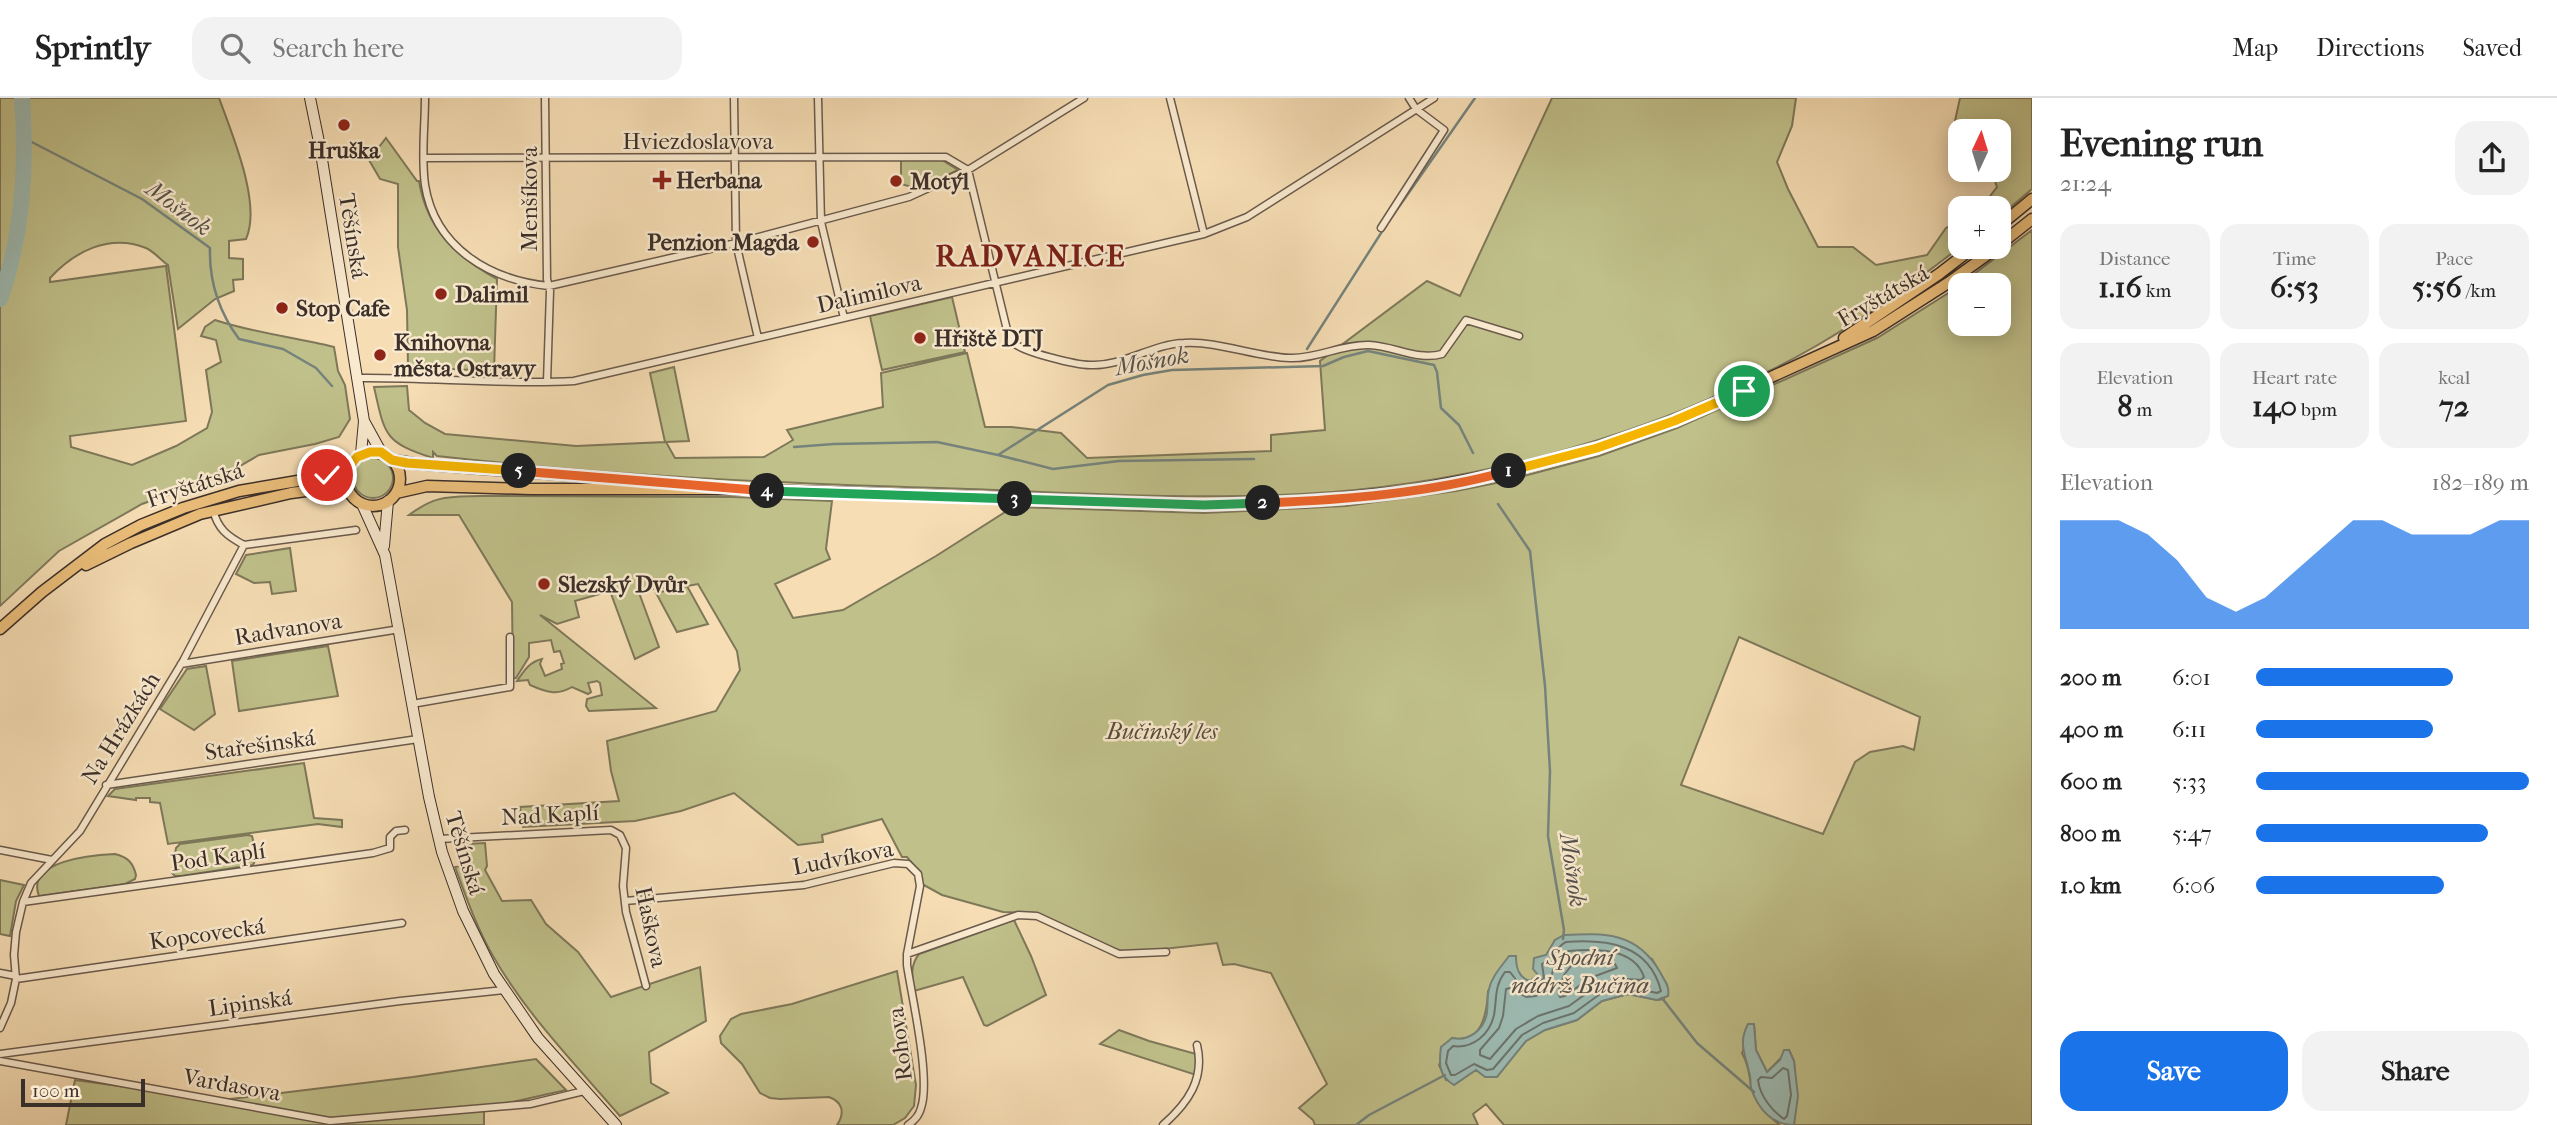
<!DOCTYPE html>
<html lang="en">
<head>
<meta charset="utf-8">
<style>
  body { margin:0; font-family:"IM FELL French Canon",serif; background:#f2f2f2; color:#222; height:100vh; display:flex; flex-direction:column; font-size:26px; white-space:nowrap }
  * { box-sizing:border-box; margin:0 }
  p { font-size:23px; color:#767676 }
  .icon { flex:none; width:38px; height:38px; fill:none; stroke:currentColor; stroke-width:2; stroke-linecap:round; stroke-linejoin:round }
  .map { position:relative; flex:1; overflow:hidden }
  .side { display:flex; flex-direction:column; background:#fff; width:525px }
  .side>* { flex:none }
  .needle { width:46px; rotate:4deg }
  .fabs { position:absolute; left:1948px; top:21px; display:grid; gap:14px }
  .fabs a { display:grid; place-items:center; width:63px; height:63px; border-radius:14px; background:#fff; box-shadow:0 4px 18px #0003; font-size:35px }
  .scale { position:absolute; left:21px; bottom:18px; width:124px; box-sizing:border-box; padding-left:7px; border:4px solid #3b2f29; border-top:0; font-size:19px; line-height:24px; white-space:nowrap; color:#3b2f29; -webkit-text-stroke:5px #f9e9ce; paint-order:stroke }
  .pin { position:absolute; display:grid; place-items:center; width:60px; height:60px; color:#fff; margin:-30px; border:4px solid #fff; border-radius:50%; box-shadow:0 2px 7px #0007 }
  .km { position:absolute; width:35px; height:35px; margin:-18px; border-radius:50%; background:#222; color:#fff; font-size:19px; line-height:35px; text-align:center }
  .round { display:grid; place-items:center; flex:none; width:74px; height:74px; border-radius:21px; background:#f2f2f2 }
  .headline { display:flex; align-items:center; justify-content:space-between; height:119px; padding:0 28px }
  h1 { font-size:38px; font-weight:700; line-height:52px }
  .figures { display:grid; grid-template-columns:repeat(3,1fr); gap:10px; height:119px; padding:7px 28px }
  .figures div { display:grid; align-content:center; border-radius:18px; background:#f2f2f2; text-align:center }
  .figures b { font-size:30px; font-weight:700 }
  .figures small { font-size:19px; font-weight:400 }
  .figures p { font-size:19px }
  .chart { height:196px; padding:14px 28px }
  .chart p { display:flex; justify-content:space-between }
  .chart svg { width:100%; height:126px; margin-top:7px; fill:#1a73e8; opacity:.7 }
  .action { display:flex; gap:14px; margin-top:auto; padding:14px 28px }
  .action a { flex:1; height:80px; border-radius:21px; background:#1a73e8; color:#fff; font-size:28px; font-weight:700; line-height:80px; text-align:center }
  .action a+a { background:#f2f2f2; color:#222 }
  ul { padding:0 28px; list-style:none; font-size:23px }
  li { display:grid; grid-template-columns:112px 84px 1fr; align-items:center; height:52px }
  li i { height:18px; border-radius:9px; background:#1a73e8 }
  header { display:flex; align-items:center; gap:42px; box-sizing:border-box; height:98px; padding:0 35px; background:#fff; border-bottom:2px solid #e0e0e0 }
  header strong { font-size:33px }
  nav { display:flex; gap:38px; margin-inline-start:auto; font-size:24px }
  .search { width:490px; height:63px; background:#f2f2f2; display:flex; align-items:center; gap:18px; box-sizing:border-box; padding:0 24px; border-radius:21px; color:#767676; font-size:26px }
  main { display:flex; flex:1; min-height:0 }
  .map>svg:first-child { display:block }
  .green { fill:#c0c08a; stroke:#7e785a; stroke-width:2; fill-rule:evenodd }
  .water { fill:#9dbbb3; stroke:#76837c; stroke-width:2 }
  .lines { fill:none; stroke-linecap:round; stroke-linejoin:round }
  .shore { stroke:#6c756e; stroke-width:2 }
  .stream { stroke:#76837c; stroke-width:2.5 }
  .river { stroke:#9dbbb3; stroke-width:16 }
  .street-casing { stroke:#6a5a4c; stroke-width:9 }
  .secondary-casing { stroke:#3b2f29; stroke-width:12 }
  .primary-casing { stroke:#3b2f29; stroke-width:13 }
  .street { stroke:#f9e9ce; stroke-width:6 }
  .secondary { stroke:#f9e9ce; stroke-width:10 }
  .primary { stroke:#ebbe7a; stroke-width:10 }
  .split-1-casing { stroke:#fff; stroke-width:14 }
  .split-2-casing { stroke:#fff; stroke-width:14 }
  .split-3-casing { stroke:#fff; stroke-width:14 }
  .split-4-casing { stroke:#fff; stroke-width:14 }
  .split-5-casing { stroke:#fff; stroke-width:14 }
  .split-6-casing { stroke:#fff; stroke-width:14 }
  .split-1 { stroke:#f5b400; stroke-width:9 }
  .split-2 { stroke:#f0652b; stroke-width:9 }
  .split-3 { stroke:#22a559; stroke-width:9 }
  .split-4 { stroke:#22a559; stroke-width:9 }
  .split-5 { stroke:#f0652b; stroke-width:9 }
  .split-6 { stroke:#f5b400; stroke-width:9 }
  .poi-dot { fill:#8f2418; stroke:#f9e9ce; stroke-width:2.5 }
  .labels { text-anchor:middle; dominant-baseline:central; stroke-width:5; stroke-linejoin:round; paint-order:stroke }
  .street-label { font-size:23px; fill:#3b2f29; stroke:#f9e9ce }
  .poi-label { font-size:23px; font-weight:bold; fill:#3b2f29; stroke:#f9e9ce; text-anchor:start }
  .park-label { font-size:23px; font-style:italic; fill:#564c3c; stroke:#f9e9ce }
  .water-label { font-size:24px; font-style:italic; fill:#54524c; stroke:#f9e9ce }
  .district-label { font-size:30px; font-weight:bold; letter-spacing:2px; fill:#7a1f14; stroke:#f9e9ce }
</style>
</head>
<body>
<header>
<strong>Sprintly</strong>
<div class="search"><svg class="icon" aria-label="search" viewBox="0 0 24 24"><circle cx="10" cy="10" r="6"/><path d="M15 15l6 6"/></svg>Search here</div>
<nav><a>Map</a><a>Directions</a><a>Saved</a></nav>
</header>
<main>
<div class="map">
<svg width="2032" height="1027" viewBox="0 0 2032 1027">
  <rect width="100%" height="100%" fill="#f6ddb4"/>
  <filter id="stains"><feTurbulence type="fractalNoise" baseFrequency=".00286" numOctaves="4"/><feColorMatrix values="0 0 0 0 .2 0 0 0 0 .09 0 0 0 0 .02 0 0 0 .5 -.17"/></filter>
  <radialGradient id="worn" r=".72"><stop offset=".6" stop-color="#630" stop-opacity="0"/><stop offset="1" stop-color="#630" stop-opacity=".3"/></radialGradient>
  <path class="green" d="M0,0H219C232,36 262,106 246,141L229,143V160L243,161V181L233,182L234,193L215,201L178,231L168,167C161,162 153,153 146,150C109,135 74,154 50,180V184L166,168L186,323L70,338L71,349L132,367L176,348L207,330L212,314L206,272L221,264L216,242L201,238L205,229L215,222C254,235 294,239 334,249L338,273L345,287L350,321L339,339L315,346L259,357L226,376L142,406L59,453L0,508Z
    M1552,0H1796L1792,28L1777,64L1788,91L1818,149H1853L1876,167L1927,157L1946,130L1960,123V149C1915,184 1866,219 1816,248C1664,335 1476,387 1301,396C1190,402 1079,395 968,391C790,386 613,378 437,358L433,354V360C384,344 385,338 374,289L407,288L409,312L425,325L445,336L576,348L665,344L650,275L674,269L689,343L666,344L675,360L764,359L793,342L787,332L883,309L881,275L967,255L985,329H1011L1061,335L1087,360L1271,353V337L1325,332L1320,263L1427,183L1460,198Z
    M1960,0H2032V91L1999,119L1998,110H1981L1997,89L1991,72H1998V33L1953,32Z
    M386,40L417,83H419C427,131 455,158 497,181L494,273L408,269L407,212L398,149V86L380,81L369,62Z
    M901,62H942L958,72L919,91L901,86Z
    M2032,132V1027H1794L1795,979L1794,963L1789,952L1767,974L1756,952L1754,927L1742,955C1748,966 1749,975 1751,987C1754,1003 1767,1017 1780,1027H1504L1486,1006L1473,1016L1478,1027H1315L1313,1022L1299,1010L1327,986L1271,875L1234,866L1223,867L1217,845L1127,855L1097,844L1037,815L1003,814L942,797L922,786L920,775L907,759H902L882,721L822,737L823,744L798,747L734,695L681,713L635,723L523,729L520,709L619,703L611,673L607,643L716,613L740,572L737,553L698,486L687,488L708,526L677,534L656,495L687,488L638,492L659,549L635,561L610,493L575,503L579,519L557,526L540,517L656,610L589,613L586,608L587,601L602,597L600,585L597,583L588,585L591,594L588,596L572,589C557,598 546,594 530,587L528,582L517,583C524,573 529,564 542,561L540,566L545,578L562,571L561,566L564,565L560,553L554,554L551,542L529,545V559L516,580H513L512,504L459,417H409C436,397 448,399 480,398L733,399L832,403L826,451L830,461L775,486L793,520L843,512L936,458L1013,409L1204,415L1346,408L1456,393L1501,384L1599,358L1677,330L1877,240L1953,192ZM1960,187H1998V226H1960ZM1739,539L1920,619L1914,652L1903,648L1870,654L1855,664L1823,736L1681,687ZM1555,842L1652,861L1667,887L1664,901L1657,902L1628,896L1602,903L1577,922L1545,932L1526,943L1515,956L1446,982L1439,967L1452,940C1482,947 1487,915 1488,893L1516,870L1524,882L1530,883L1538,877Z
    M952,199L965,254L882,272L870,218Z
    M353 380a20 20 0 1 1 40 0a20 20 0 1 1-40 0Z
    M290,450L296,493L272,496L270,484L254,485L236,476L246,457Z
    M328,548L338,598L239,613L232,563Z
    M206,568L215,616L194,632L160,611L187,571Z
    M304,665L314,720L342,722V729L318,726L168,746L160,705L150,704V700H136V702L108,698L115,691Z
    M248,737L252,738C254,747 258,759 253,767L181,778H175L172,775L176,750L180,746Z
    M485,745L487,768L485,772L502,803L531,802L546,826L578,854L611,899L700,869L706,923L649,954L651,985L668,995L620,1018C575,966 527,917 493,858C477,830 466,799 455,769L470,767L467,746Z
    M115,756C127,759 133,764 136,777L135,781L125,786L39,798C25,762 94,757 115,756Z
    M0,782L24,787L16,803L10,838L0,836Z
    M1014,822L1031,858L1046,897L987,928L984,927L963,879L914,893C912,879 910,867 919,856Z
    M897,873L916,987L914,1008L905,1020L893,1027H837C845,1015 843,1004 829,999L780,1001L770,1000L760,995L742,966L721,945L720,938L731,921L741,916L792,906Z
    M1119,932L1149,943L1196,956V977L1100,946Z
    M536,961L566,992L499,1007L484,1008V1027H66L75,982L222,1002L413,979Z"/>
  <path class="water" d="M1564,837C1605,835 1637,834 1660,874C1664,882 1670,888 1668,898L1657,902L1628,896L1602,903L1577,922L1545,932L1526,943L1497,979H1485L1476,972L1454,987C1438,978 1439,964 1441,949L1452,940C1469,944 1485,931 1487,914C1488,906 1487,898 1489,891C1492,878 1501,869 1509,858H1516C1516,869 1518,880 1530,883L1538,877L1533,871L1534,860L1546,857L1555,842Z
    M1748,926H1754L1756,952L1767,974L1780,962L1784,952H1789L1794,963L1798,998L1794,1027C1772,1027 1758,1011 1751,990C1750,985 1751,979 1749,974C1745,955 1738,945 1748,926Z"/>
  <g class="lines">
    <path class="shore" d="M1566,844C1607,841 1649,846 1661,893L1657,895L1628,889L1600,896L1574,915L1543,925L1522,937L1493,971L1487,972L1474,966L1455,977H1451L1446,965L1448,953L1453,948C1473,951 1490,936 1494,917C1497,901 1494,888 1505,874H1510L1521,888L1533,889L1544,880L1542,866C1555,861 1555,849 1566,844Z
      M1568,853C1594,851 1634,849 1644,879L1641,882L1626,881L1598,887L1569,908L1538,918L1516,931L1490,961L1480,957V952L1499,930L1503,918L1506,891L1510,890L1526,899L1536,898L1549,888L1553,872Z
      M1575,863H1606L1615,866L1617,870L1590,880L1565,898L1560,899L1558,895L1564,877Z
      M1783,970L1788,972L1791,997L1787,1018L1784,1021C1772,1013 1760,998 1758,982L1761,979L1772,980Z"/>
    <path class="stream" d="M24,40L142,101L206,147L210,150C209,184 219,214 239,241L283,251L316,270L332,288
      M1389,123L1475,0
      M1307,251L1383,132
      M794,349L834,346L937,344L998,357L1108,287L1143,277L1172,272L1323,268L1344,259L1368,253L1434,267L1437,274L1441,310L1459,327L1473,355
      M998,357L1053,371L1119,363L1254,361
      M1498,406L1530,453L1545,588L1550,673L1548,738L1564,832L1563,841
      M1662,900L1697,945L1754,994
      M1356,1027L1369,1017L1445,977"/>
    <path class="river" d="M0,201C23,137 27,67 22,0"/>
    <g class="street-casing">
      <path id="street" d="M425,0C425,28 421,59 425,87C435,150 490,182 549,188L736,145L909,99L968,72L1084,0
        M545,0L547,181L550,193L547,284
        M734,0L736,145L758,240
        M818,0L821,124L844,220
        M1170,0L1204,136
        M425,60L946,59L968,72L1008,236C1010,239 1011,242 1014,245C1023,254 1076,267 1090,267C1122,269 1152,246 1184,245C1220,243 1254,259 1290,260C1317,261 1342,246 1369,247C1395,248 1417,263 1442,256L1466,222L1519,238
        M1381,130L1444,32L1416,11L1409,0
        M358,280C429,279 502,287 574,283L1204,136L1247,119L1434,0
        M213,412C218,431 227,438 244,447
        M244,447L356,432
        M181,566L400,531
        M412,606L510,589V539
        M106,687L418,641
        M439,741L611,732L620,737L626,750L623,788L626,814L646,888
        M0,752L52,762
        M625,803L804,787L894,765L908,766L918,776L920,788L907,856V867C912,900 931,981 921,1010C919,1018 914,1023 908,1027
        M23,804L373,755L390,750V739L396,733L405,732
        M907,856L1018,817L1037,818L1119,856L1166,854
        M0,875L16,878
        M16,881L402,825
        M0,930L11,905L16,881L14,857L16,834L23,804L31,785L80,733L183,563L244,447
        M0,956L400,903L504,892
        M0,963L330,1023L530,1006L584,993
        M1163,1027C1188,1005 1205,981 1197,947"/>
    </g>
    <g class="secondary-casing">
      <path id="secondary" d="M310,0L320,49L364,323L361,356
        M364,323L381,354
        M362,406L385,457L429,699L442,754L463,813L494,876L538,940L616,1027
        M384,448L388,403"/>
    </g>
    <g class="primary-casing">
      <path id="primary" d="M1998,129L2032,101
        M1998,148L2032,121
        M1844,240L1939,176L1974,149
        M346 381a27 27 0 1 1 54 0a27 27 0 1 1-54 0Z
        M392,362L418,366L671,385
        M396,395L427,388L531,391H733L1204,407L1304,404L1410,393L1499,376L1596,350L1674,323L1873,233L1948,185L1998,149
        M86,467L131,445L200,416L291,395L328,390L348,392
        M0,531L42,494L105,446L141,427L183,410L239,393L321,379L348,370"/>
    </g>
    <use href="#street" class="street"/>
    <use href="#secondary" class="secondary"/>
    <use href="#primary" class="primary"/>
  </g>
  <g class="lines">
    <g class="split-1-casing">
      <path id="split-1" d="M1509,373L1597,350L1674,323L1744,293"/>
    </g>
    <g class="split-2-casing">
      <path id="split-2" d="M1263,405C1345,402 1430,395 1509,373"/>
    </g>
    <g class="split-3-casing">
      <path id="split-3" d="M1015,401L1204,407L1263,405"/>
    </g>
    <g class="split-4-casing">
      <path id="split-4" d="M767,393L1015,401"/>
    </g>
    <g class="split-5-casing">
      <path id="split-5" d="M519,373L767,393"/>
    </g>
    <g class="split-6-casing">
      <path id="split-6" d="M327,377L348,370L357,359L370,354H381L392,362L407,365L519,373"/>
    </g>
    <use href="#split-1" class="split-1"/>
    <use href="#split-2" class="split-2"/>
    <use href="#split-3" class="split-3"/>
    <use href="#split-4" class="split-4"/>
    <use href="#split-5" class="split-5"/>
    <use href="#split-6" class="split-6"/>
  </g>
  <g class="poi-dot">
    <circle cx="344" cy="27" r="7"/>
    <path d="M658.5 71.5h7v7h7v7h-7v7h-7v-7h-7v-7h7z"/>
    <circle cx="896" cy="83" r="7"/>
    <circle cx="813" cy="144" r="7"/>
    <circle cx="441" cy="196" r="7"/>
    <circle cx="282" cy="210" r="7"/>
    <circle cx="920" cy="240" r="7"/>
    <circle cx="380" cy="257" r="7"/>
    <circle cx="544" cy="486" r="7"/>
  </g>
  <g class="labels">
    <g class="street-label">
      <text x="698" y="43">Hviezdoslavova</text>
      <text transform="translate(529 101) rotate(-90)">Menšíkova</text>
      <text transform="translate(353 138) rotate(81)">Těšínská</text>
      <text transform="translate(869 196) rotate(-13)">Dalimilova</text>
      <text transform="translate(1883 198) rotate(-30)">Fryštátská</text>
      <text transform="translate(195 387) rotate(-18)">Fryštátská</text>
      <text transform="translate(288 531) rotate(-9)">Radvanova</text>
      <text transform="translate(121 630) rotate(-58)">Na Hrázkách</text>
      <text transform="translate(260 647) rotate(-8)">Stařešinská</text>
      <text transform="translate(550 717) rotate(-3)">Nad Kaplí</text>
      <text transform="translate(465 755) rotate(73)">Těšínská</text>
      <text transform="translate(218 759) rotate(-8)">Pod Kaplí</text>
      <text transform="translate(843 760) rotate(-11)">Ludvíkova</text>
      <text transform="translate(651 829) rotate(78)">Haškova</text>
      <text transform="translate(207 836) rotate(-8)">Kopcovecká</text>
      <text transform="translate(250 905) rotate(-8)">Lipinská</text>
      <text transform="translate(900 946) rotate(-97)">Rohova</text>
      <text transform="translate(232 987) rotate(10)">Vardasova</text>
    </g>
    <g class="poi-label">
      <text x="344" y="52" text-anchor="middle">Hruška</text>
      <text x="676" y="82">Herbana</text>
      <text x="910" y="83">Motýl</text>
      <text x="799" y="144" text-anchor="end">Penzion Magda</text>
      <text x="455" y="196">Dalimil</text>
      <text x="296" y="210">Stop Cafe</text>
      <text x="934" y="240">Hřiště DTJ</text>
      <text x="394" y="244">Knihovna<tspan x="394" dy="26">města Ostravy</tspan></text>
      <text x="558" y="486">Slezský Dvůr</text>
    </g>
    <g class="park-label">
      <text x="1162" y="633">Bučinský les</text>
    </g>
    <g class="water-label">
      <text transform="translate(179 110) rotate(37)">Mošnok</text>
      <text transform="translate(1152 263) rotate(-10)">Mošnok</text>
      <text transform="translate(1573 772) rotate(82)">Mošnok</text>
      <text x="1580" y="859">Spodní<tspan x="1580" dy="28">nádrž Bučina</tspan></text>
    </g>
    <g class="district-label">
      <text x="1031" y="158">RADVANICE</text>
    </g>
  </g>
  <rect width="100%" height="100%" filter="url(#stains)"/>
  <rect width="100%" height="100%" fill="url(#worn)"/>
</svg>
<div class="fabs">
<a><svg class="needle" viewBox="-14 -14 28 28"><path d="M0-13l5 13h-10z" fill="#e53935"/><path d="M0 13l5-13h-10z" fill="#767676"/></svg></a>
<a>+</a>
<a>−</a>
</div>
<div class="scale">100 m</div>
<div class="pin" style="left:1744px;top:293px;background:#1e9e55"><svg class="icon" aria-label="arrive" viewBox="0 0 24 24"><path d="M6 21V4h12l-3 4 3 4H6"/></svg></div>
<div class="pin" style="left:327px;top:377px;background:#d93025"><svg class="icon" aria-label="check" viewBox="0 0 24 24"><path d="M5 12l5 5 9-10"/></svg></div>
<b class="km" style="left:1509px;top:373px">1</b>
<b class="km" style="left:1263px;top:405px">2</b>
<b class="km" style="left:1015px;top:401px">3</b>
<b class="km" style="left:767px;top:393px">4</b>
<b class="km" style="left:519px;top:373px">5</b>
</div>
<section class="side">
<div class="headline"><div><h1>Evening run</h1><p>21:24</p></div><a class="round"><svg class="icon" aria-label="share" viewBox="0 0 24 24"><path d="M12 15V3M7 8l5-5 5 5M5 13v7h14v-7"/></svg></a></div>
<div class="figures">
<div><p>Distance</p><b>1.16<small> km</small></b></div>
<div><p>Time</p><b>6:53</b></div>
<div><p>Pace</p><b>5:56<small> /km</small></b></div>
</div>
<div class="figures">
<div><p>Elevation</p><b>8<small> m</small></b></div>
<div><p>Heart rate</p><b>140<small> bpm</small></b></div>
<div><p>kcal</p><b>72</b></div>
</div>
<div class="chart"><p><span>Elevation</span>182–189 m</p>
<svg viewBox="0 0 160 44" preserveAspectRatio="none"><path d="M0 44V6L10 6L20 6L30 11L40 20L50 33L60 38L70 33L80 24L90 15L100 6L110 6L120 11L130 11L140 11L150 6L160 6V44z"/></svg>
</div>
<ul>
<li><b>200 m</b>6:01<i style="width:72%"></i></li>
<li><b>400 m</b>6:11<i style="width:65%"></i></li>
<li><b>600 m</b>5:33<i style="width:100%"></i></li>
<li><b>800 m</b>5:47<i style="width:85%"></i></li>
<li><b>1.0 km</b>6:06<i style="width:69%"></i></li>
</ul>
<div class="action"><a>Save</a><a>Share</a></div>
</section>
</main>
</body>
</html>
